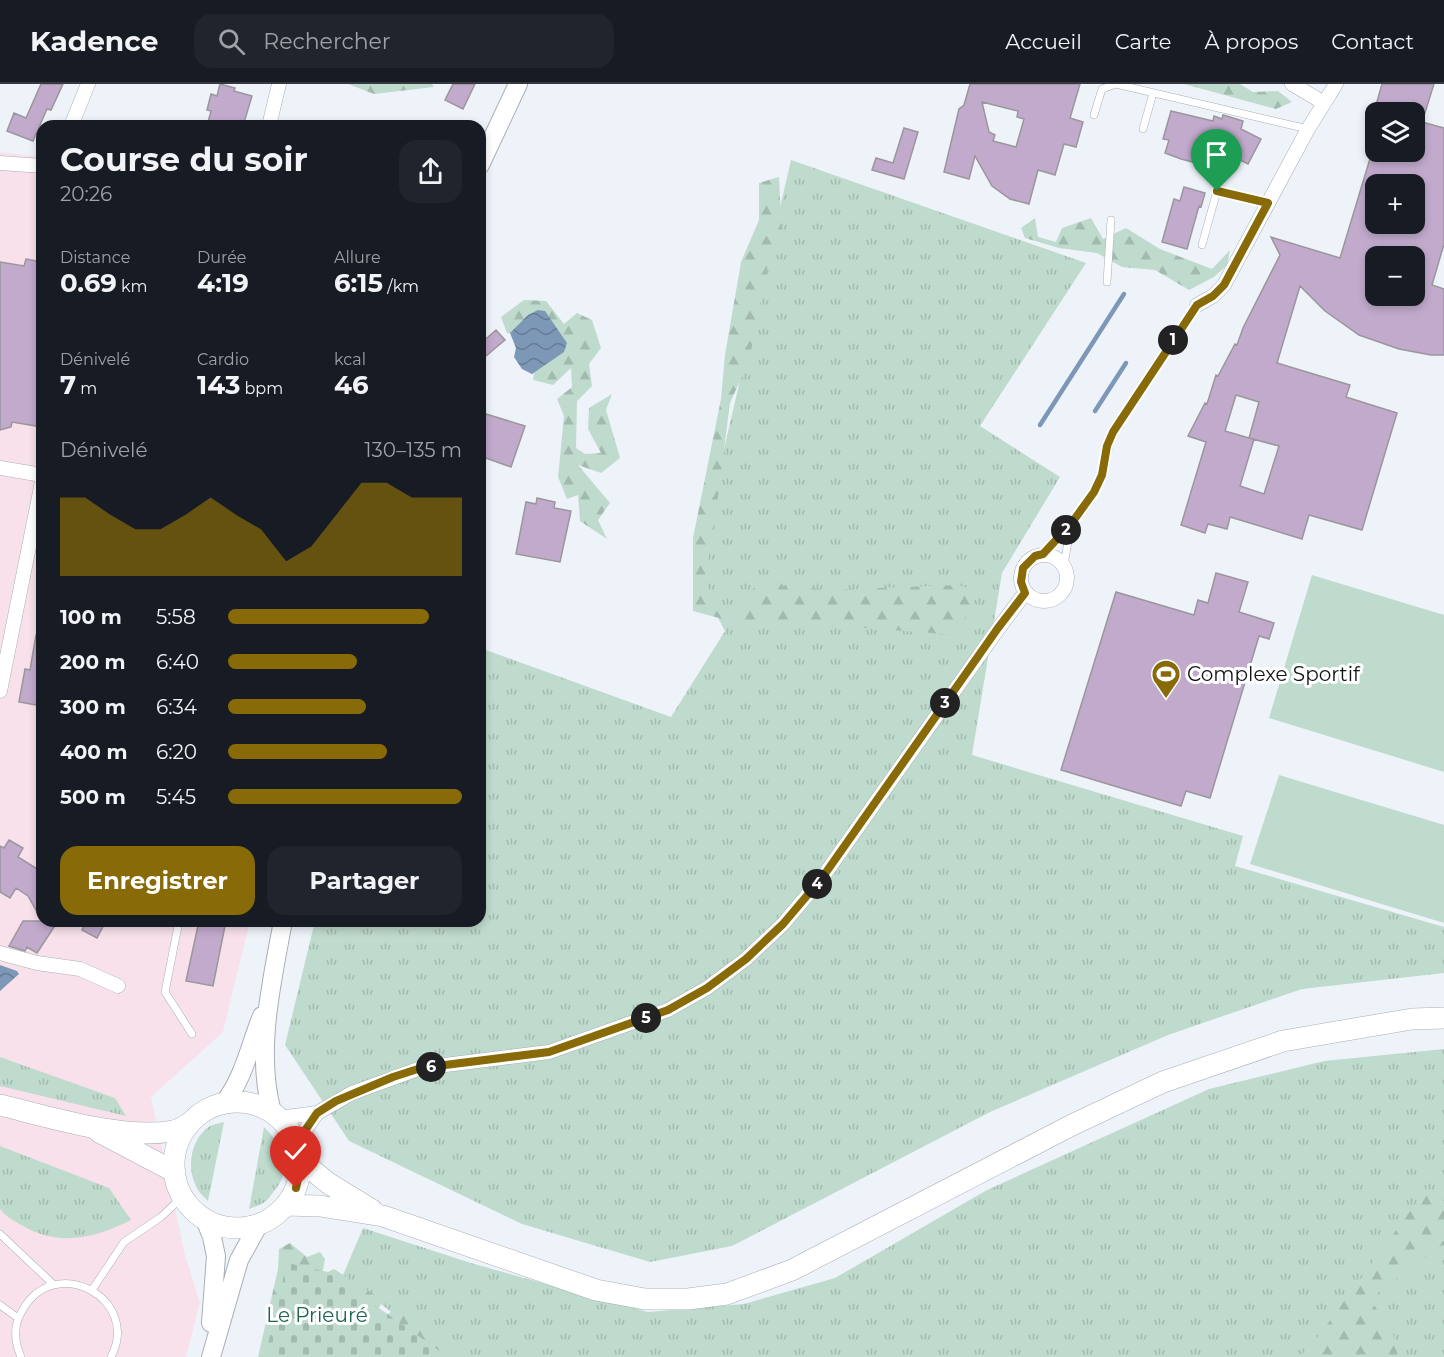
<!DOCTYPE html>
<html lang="fr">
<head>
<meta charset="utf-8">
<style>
  body { margin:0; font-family:Montserrat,sans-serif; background:#20242c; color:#f1f3f6; height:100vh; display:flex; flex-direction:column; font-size:22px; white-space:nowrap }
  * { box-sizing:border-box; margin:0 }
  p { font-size:20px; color:#9ea1a6 }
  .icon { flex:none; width:33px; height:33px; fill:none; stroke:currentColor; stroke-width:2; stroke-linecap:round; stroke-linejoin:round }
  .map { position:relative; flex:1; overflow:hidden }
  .drawer { position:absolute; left:36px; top:36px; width:450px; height:807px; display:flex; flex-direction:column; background:#171b24; border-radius:18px; box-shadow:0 3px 9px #0003 }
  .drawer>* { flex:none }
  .fabs { position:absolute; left:1365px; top:18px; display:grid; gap:12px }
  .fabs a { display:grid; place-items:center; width:60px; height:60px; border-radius:12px; background:#171b24; box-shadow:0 3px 9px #0003; font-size:30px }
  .pin { position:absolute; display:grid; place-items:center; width:51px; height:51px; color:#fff; margin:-62px -26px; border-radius:50% 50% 50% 0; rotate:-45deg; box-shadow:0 0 6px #0007 }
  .pin .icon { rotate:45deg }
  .km { position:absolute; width:30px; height:30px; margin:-15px; border-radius:50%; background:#222; color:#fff; font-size:16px; line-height:30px; text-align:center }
  .round { display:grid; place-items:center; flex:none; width:63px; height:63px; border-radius:18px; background:#20242c }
  .summary { display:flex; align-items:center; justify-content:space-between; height:102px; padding:0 24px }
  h1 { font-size:33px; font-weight:700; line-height:45px }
  .stats { display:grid; grid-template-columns:repeat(3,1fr); gap:9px; height:102px; padding:6px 24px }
  .stats div { display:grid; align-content:center }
  .stats b { font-size:26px; font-weight:700 }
  .stats small { font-size:16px; font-weight:400 }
  .stats p { font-size:16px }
  .chart { height:168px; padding:12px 24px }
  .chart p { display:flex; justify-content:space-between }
  .chart svg { width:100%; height:108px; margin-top:6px; fill:#886a08; opacity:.7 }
  .cta { display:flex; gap:12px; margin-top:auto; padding:12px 24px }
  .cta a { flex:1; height:69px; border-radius:18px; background:#886a08; color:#fff; font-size:24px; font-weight:700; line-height:69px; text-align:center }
  .cta a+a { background:#20242c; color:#f1f3f6 }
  ul { padding:0 24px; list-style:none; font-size:20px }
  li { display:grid; grid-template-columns:96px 72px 1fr; align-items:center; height:45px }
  li i { height:15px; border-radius:8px; background:#886a08 }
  header { display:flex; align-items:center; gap:36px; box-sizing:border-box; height:84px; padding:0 30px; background:#171b24; border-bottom:2px solid #363941 }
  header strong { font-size:28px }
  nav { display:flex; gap:33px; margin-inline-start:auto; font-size:21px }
  .search { width:420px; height:54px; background:#20242c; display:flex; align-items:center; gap:15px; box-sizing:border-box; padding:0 21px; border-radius:18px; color:#9ea1a6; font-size:22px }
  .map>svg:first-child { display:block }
  .industrial { fill:#f9e1ec }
  .grass { fill:url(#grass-tufts) }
  .forest { fill:url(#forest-firs) }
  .cemetery { fill:url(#cemetery-stones) }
  .green { fill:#bfdbcd }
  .water { fill:url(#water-waves) }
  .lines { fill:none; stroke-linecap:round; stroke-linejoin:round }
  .stream { stroke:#7d98b7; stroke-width:4.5 }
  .building { fill:#c2aacc; stroke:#9b969c; stroke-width:1.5; fill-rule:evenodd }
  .service-casing { stroke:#a9aeb5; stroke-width:8 }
  .minor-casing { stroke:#a9aeb5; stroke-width:15 }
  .secondary-casing { stroke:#a9aeb5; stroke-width:20 }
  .primary-casing { stroke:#a9aeb5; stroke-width:22 }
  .service { stroke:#fff; stroke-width:7 }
  .minor { stroke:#fff; stroke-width:14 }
  .secondary { stroke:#fff; stroke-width:18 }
  .primary { stroke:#fff; stroke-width:21 }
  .route-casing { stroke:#fff; stroke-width:12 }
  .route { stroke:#886a08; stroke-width:8 }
  .labels { text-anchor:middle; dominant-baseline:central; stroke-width:6; stroke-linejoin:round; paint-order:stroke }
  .poi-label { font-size:20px; fill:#111215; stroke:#fff; text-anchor:start }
  .park-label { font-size:20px; fill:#1c664a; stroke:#fff }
</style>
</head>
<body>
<header>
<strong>Kadence</strong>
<div class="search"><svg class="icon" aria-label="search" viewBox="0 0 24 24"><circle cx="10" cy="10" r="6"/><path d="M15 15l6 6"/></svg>Rechercher</div>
<nav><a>Accueil</a><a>Carte</a><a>À propos</a><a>Contact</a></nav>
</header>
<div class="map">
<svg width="1444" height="1273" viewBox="0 0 1444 1273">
  <defs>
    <pattern id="grass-tufts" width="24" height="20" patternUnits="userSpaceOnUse" patternTransform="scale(1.5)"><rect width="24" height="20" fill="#bfdbcd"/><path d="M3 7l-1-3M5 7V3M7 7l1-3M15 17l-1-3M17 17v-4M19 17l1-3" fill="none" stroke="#a3bbaf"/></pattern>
    <pattern id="forest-firs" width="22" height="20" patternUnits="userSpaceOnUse" patternTransform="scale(1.5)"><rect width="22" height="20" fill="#bfdbcd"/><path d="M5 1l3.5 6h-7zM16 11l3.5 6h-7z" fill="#a3bbaf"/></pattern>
    <pattern id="cemetery-stones" width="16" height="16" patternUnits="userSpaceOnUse" patternTransform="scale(1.5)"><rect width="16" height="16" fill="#bfdbcd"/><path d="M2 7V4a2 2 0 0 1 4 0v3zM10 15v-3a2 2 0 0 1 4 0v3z" fill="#a3bbaf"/></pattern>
    <pattern id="water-waves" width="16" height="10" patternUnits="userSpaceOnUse" patternTransform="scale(1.5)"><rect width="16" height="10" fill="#7d98b7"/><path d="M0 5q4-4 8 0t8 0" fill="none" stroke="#657b94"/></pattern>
  </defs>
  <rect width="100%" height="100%" fill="#eef3fa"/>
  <path class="industrial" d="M0,68L42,73V837H250L223,948L151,1013L185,1171L200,1219L186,1273H0Z"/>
  <path class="grass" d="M791,76L1086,179L980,342L1060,393L1002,489L972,671L1243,752L1235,782L1444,843V889L1302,905L1168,951L990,1028L732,1162L650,1178L522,1140L349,1057L285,961L315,837H480V564L671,633L725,547L695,490Z
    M1444,965V1273H450L343,1191L363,1144L474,1180L648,1228L744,1220L835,1194L987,1106L1209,1005L1324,977Z
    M0,973L115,1014L126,1032L0,1002Z
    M224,1038L208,1117C204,1113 198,1108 196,1102C186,1083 191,1054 210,1042C214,1040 220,1039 224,1038Z
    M264,1043C282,1061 293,1084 275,1106C272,1109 269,1115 266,1117C261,1121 254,1123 249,1125Z
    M0,1062L109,1104L131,1136C96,1154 58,1163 23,1142C14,1137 6,1133 0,1125Z"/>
  <path class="forest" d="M348,0H432L434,3L374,10Z
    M1184,0H1240L1253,8L1278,7L1292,18L1276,25Z
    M779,93L782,155L768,180L749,277L730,319L713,451L705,492L714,520L737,524L758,499L829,506L957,501L978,507L957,551L853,543L741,540L693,527V454L721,315L725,271L741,178L759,136V99Z
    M1035,134L1038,153L1056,158L1062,144L1091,134L1103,155L1126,144L1160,165L1212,185L1230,166L1227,181L1214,193L1189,206L1155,186L1122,183L1097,169L1059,164L1025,154L1021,144Z
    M524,216L546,217L564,240L577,229L592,236L601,264L589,280L592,302L577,317L576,364L585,370L601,369L588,345L589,324L612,310L606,326L620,374L601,389L578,381L610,419L598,436L607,455L580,437L578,411L567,415L558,393L564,332L557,315L572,303L571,284L553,301L533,296L536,276L523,250L507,249L501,233Z
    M1427,1104L1444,1117V1162L1442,1161L1370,1215L1393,1249L1398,1273H1299L1312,1261Z
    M290,1159L307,1173L320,1168L325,1175L322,1191L334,1185L383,1216L375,1232L277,1273H258L278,1185L279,1165Z
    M394,1224L457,1273H433L381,1238Z"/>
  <path class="cemetery" d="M287,1179L328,1188L448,1273H265Z"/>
  <path class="green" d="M1312,491L1444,531V688L1269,634Z
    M1279,691L1444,741V839L1250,780Z"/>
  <path class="water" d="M538,226L545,227L567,259L564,268L532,290L522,285L514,273L516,264L510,249L528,231Z
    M0,881L17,887L19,890L0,907Z"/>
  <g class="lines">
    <path class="stream" d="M1095,327L1126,279
      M1040,341L1124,210"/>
  </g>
  <path class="building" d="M41,0H63L51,26L47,25L33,57L7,47L14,29L26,34Z
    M220,0L235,4L234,7L252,12L243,42H207L211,27L207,26L211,10L217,12Z
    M453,0H475L463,25L445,16Z
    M970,0H1080L1070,34L1083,38L1076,63L1064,60L1055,91L1038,86L1029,120L1010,115L992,102L975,72L969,95L944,88L959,25L964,21ZM982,18L1018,27L1017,33L1024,35L1016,63L993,57L995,51L989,48Z
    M1382,0H1434L1422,38L1444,44V160L1432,201L1444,205V271H1431L1399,265L1359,251L1325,227L1300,202L1277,279L1350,301L1346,313L1397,329L1362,446L1309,431L1302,455L1230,433L1227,445L1208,440L1205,449L1181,441L1206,358L1188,352L1205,319L1207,320L1216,291L1218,292L1235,260L1237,261L1243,244L1280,171L1271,153L1340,174L1372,68H1414V28H1374ZM1376,100H1414V109L1418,110L1414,121V140H1376ZM1376,172H1414V212H1376ZM1236,311L1259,318L1249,354L1225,347ZM1249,354L1279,362L1264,410L1240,402L1254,355Z
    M1171,27L1213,37L1214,32L1222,35L1223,31L1243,37L1241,45L1261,55L1248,80L1228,70L1227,73L1212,69L1208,82L1181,75L1165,69L1169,56L1163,55Z
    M904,44L918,48L904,95L872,86L876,74L893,79Z
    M1184,103L1205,109L1201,123L1199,122L1187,165L1162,158L1174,115L1180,117Z
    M26,175L42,178V343L12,338L11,343L0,346V178L24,182Z
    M496,246L505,256L480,277V260Z
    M486,330L525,342L511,383L480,372V349Z
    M537,414L555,418L554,424L571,427L560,478L516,470L526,418L536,420Z
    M1216,489L1248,498L1239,528L1274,539L1269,555L1259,552L1210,714L1186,707L1181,722L1061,686L1116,508L1194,531L1198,516L1208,519Z
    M36,551L42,552V622L19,618L25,585L30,586Z
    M9,756L23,764L18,773L42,788V837H58L37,869L27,863L25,867L9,862L23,837H42L28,812L16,804L10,814L0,808V762L4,764Z
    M87,837H106L97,854L82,846Z
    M199,837H226L213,902L186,897Z"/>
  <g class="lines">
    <g class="service-casing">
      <path id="service" d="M1094,31L1102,5L1116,0L1308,45
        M1143,45L1153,9
        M1202,161L1217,107L1268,119
        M1107,198L1111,136
        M1043,470C1064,447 1088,423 1101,393C1108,379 1107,363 1113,348L1197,221
        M1064,481L1071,440
        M179,837L165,908L192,950
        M0,1150L53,1200
        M92,1206L124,1158L161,1133L183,1112
        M0,1221L18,1234
        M21,1273C15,1259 13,1243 21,1229C53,1166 142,1215 111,1273"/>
    </g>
    <g class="minor-casing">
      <path id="minor" d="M1292,0L1324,19
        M71,42L88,0
        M269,42L279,0
        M0,79L42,82
        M1197,221L1213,212L1224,201L1308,45L1336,0
        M0,384L42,391
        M1021 494a23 23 0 1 1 46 0a23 23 0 1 1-46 0Z
        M0,607L42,398
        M0,869L37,879L80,885L118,902
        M279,1034L317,1029
        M297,1064L306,1045L317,1029L352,1009L421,984L549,968L668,926L707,904L746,875L783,840L822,794L998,545L1025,509"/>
    </g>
    <g class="secondary-casing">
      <path id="secondary" d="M480,81L518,0
        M224,1019C244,994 250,961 262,932
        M272,1028C255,968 272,897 283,837
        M205,1135L212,1153L216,1172L211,1239
        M211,1273L239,1176L259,1140"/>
    </g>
    <g class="primary-casing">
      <path id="primary" d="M174 1081a63 63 0 1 1 126 0a63 63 0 1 1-126 0Z
        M0,1021C50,1033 122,1056 173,1047C179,1046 185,1042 190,1039
        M99,1048L175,1088
        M300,1076L328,1099L372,1126
        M286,1121L320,1122L383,1132L596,1206L645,1215H688L727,1210L792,1186L1072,1041L1163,998L1283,957L1412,935L1444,934"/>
    </g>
    <use href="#service" class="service"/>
    <use href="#minor" class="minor"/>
    <use href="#secondary" class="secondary"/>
    <use href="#primary" class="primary"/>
  </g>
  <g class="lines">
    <g class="route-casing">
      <path id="route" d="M296,1104L300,1085L297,1064L306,1045L317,1029L336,1017L393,993L421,984L549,968L668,926L707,904L746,875L783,840L822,794L998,544L1025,509L1021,498L1023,484L1035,472L1043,470L1071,440L1094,408L1102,391L1107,362L1113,348L1197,221L1213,212L1224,201L1268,119L1217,107"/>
    </g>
    <use href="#route" class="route"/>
  </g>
  <defs>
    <g id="stadium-pin" transform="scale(1.5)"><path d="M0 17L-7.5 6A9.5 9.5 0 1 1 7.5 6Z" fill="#886a08" stroke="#fff"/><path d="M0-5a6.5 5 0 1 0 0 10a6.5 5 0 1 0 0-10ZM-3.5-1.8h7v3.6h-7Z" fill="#fff"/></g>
  </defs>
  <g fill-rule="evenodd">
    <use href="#stadium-pin" x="1166" y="590"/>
  </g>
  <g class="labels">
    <g class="poi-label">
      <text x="1187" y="590">Complexe Sportif</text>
    </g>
    <g class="park-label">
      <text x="317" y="1231">Le Prieuré</text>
    </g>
  </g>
</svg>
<div class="fabs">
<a><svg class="icon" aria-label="layers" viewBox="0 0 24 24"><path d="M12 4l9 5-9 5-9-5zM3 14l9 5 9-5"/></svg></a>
<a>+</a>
<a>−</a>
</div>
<div class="pin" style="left:1217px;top:107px;background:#1e9e55"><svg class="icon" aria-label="arrive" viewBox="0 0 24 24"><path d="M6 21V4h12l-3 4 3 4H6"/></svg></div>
<div class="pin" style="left:296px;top:1104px;background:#d93025"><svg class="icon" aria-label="check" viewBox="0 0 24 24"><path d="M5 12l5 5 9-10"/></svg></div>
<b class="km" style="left:1173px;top:256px">1</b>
<b class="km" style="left:1066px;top:446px">2</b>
<b class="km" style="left:945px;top:619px">3</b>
<b class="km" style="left:817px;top:800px">4</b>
<b class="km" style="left:646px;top:934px">5</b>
<b class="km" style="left:431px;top:983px">6</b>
<section class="drawer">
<div class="summary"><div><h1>Course du soir</h1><p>20:26</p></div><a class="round"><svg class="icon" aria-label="share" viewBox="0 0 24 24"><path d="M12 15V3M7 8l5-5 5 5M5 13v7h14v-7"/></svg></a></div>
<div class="stats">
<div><p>Distance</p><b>0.69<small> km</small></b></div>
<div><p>Durée</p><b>4:19</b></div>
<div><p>Allure</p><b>6:15<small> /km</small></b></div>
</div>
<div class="stats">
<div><p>Dénivelé</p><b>7<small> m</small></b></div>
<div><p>Cardio</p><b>143<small> bpm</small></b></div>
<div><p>kcal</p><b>46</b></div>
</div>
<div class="chart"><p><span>Dénivelé</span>130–135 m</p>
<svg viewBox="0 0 160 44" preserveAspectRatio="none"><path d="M0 44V12L10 12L20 19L30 25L40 25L50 19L60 12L70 19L80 25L90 38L100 32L110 19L120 6L130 6L140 12L150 12L160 12V44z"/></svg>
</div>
<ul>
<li><b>100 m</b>5:58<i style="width:86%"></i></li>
<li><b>200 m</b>6:40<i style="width:55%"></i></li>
<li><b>300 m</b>6:34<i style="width:59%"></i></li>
<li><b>400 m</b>6:20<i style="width:68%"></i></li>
<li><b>500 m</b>5:45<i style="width:100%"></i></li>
</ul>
<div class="cta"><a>Enregistrer</a><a>Partager</a></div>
</section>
</div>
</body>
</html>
